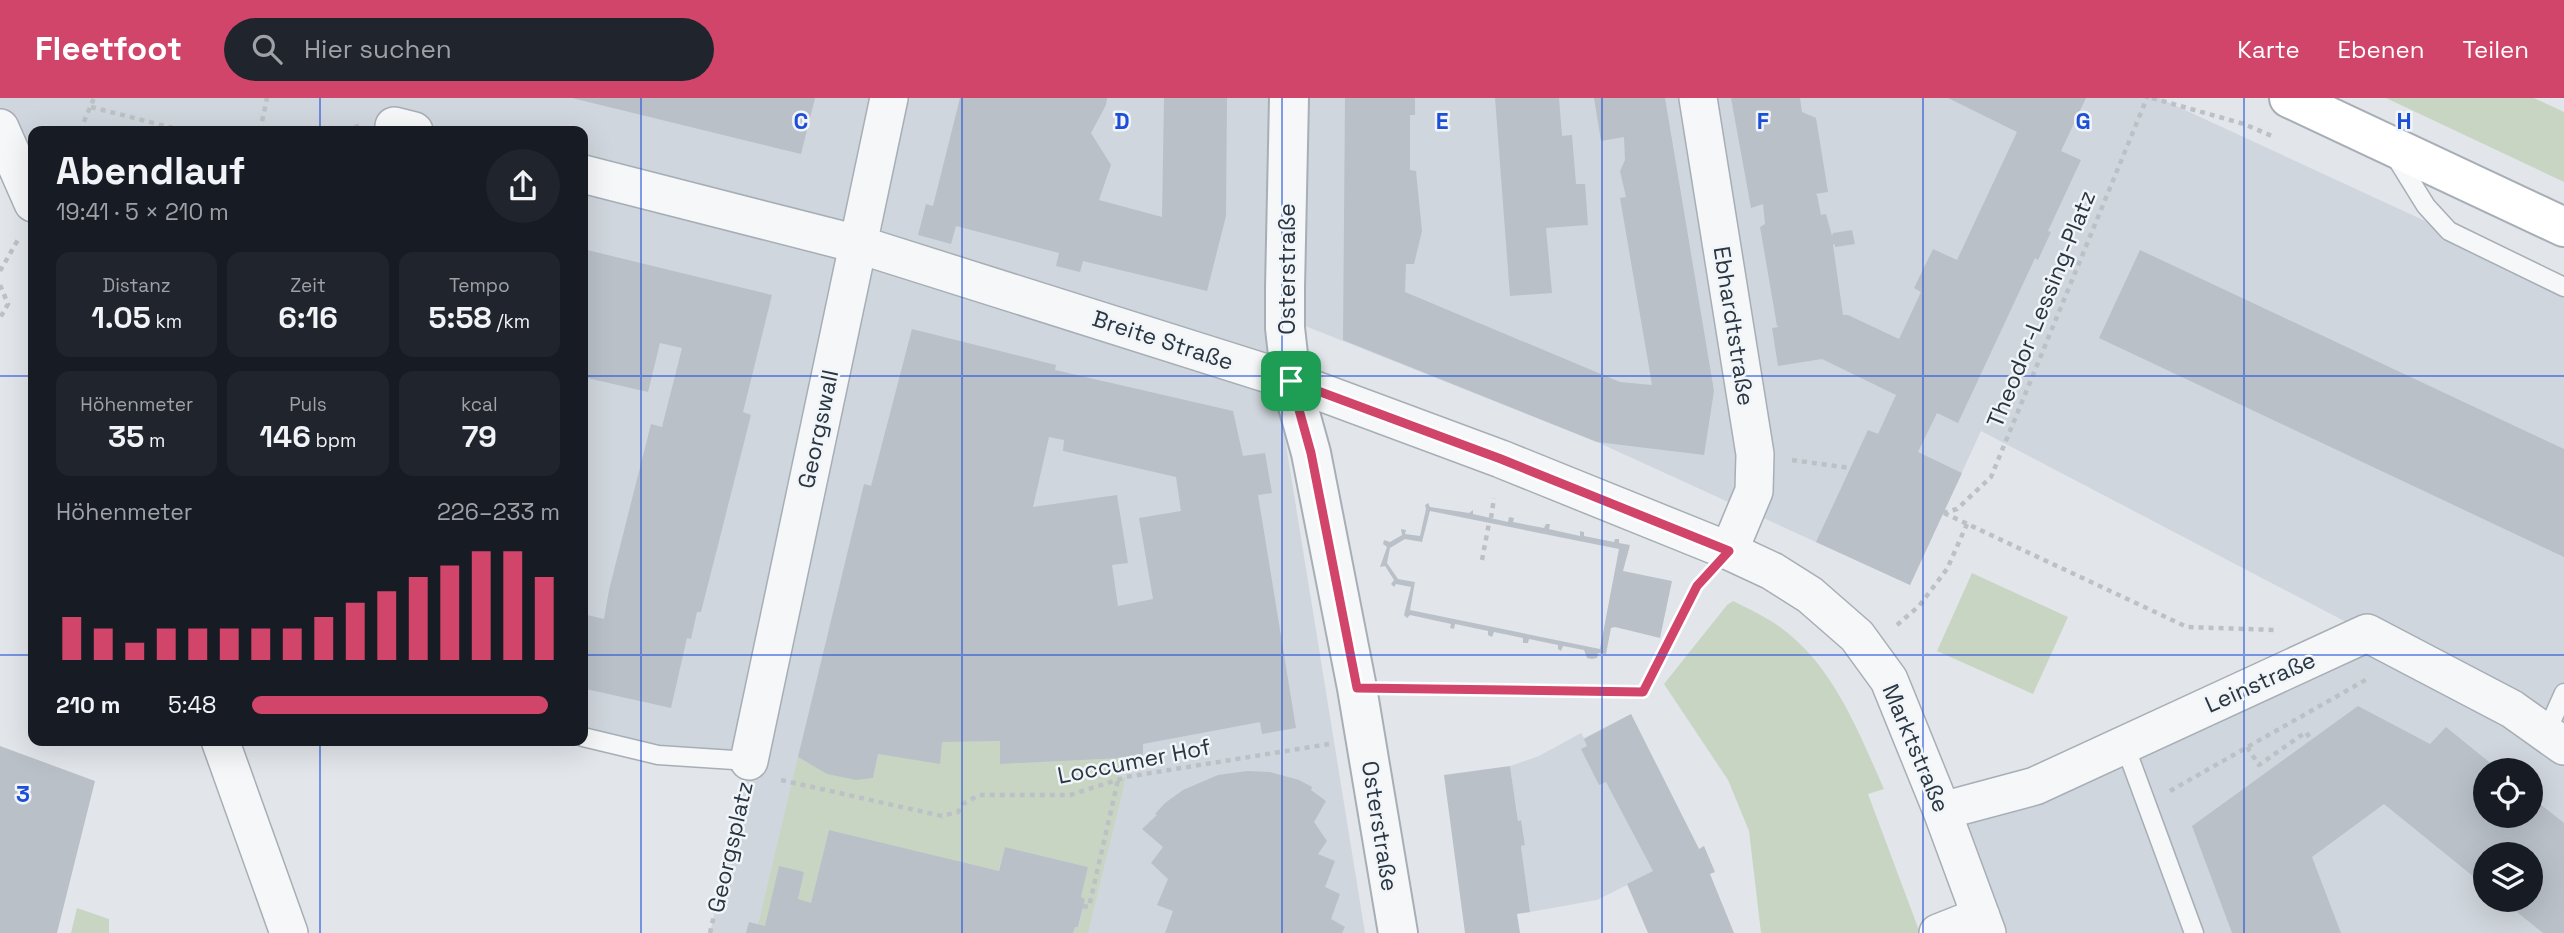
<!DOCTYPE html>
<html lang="de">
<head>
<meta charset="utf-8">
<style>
  body { margin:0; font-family:"Space Grotesk",sans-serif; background:#20242c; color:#f1f3f6; height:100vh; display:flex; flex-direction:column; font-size:26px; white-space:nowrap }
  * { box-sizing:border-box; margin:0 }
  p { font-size:23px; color:#9ea1a6 }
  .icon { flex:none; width:38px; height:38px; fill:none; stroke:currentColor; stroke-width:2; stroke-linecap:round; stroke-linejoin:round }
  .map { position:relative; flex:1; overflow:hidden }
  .panel { position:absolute; left:28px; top:28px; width:560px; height:620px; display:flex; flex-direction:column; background:#171b24; border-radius:14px; box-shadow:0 7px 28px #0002 }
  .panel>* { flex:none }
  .tools { position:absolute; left:2473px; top:660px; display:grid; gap:14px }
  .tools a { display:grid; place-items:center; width:70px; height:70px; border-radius:50%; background:#171b24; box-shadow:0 7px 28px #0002; font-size:35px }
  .pin { position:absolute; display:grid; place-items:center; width:60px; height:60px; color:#fff; margin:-30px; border-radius:14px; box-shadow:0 4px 10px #0006 }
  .round { display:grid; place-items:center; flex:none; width:74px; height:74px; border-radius:37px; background:#20242c }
  .headline { display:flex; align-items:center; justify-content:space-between; height:119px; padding:0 28px }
  h1 { font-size:38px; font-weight:800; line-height:52px }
  .figures { display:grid; grid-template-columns:repeat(3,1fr); gap:10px; height:119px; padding:7px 28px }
  .figures div { display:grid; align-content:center; border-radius:14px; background:#20242c; text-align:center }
  .figures b { font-size:30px; font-weight:800 }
  .figures small { font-size:19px; font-weight:400 }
  .figures p { font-size:19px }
  .chart { height:196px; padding:14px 28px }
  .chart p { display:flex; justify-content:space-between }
  .chart svg { width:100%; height:126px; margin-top:7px; stroke:#d2456a; stroke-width:6 }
  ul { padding:0 28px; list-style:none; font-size:23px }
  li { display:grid; grid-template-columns:112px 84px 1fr; align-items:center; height:52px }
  li i { height:18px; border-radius:9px; background:#d2456a }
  header { display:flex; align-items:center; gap:42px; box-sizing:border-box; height:98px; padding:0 35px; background:#d2456a; color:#fff }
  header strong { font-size:33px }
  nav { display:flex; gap:38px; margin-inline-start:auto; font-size:24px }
  .search { width:490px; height:63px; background:#20242c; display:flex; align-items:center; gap:18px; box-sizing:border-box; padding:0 24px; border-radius:38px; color:#9ea1a6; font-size:26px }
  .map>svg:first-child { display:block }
  .built { fill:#d0d6dd; fill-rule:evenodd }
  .green { fill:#c9d5c3 }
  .building { fill:#b9c0c8; fill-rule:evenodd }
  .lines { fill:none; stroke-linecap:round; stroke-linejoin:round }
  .service-casing { stroke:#a7aeb5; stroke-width:21 }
  .minor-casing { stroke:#a7aeb5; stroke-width:40 }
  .tertiary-casing { stroke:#a7aeb5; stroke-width:42 }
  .secondary-casing { stroke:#a7aeb5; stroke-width:42 }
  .path { stroke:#bcc1c6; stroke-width:4.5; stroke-dasharray:5 5; stroke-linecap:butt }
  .service { stroke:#f5f7f9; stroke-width:18 }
  .minor { stroke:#f5f7f9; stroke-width:37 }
  .tertiary { stroke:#f5f7f9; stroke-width:38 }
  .secondary { stroke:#fff; stroke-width:38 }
  .route-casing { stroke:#fff; stroke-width:14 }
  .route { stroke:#d2456a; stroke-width:9 }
  .grid { fill:none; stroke:#1d4ed8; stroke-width:2; stroke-opacity:0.55 }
  .labels { text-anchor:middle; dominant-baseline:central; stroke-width:5; stroke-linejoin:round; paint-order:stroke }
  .street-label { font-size:23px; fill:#293643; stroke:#f2f5f8 }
  .grid-label { font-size:23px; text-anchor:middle; font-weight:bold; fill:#1d4ed8; stroke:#f2f5f8; stroke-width:5; stroke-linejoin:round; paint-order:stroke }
</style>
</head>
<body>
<header>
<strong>Fleetfoot</strong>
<div class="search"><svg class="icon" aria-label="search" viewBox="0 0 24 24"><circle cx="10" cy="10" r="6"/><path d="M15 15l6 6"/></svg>Hier suchen</div>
<nav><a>Karte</a><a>Ebenen</a><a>Teilen</a></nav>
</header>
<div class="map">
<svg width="2564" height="835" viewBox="0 0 2564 835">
  <rect width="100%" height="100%" fill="#e2e6eb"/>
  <path class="built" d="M0,0H2159L2564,187V835H1959L1986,825L1949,724L2367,535L1981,333L1910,487L1597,344L1280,218L1276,285L1365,835H710L748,663L583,639V33H33V105L0,30ZM2485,672H2530V718H2485ZM2485,756H2530V802H2485Z
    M1631,616L1699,751L1597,802L1530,814L1521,748L1525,747L1521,722L1518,723L1510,668L1539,658L1581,635L1584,640Z"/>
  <path class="green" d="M2386,0H2534L2564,14V84Z
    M1972,475L2068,519L2033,596L1937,553Z
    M1733,503C1749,511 1766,519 1780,529C1834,568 1858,633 1884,691L1868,696L1920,835H1761L1749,733L1728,682L1664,586L1727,507Z
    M1000,643L1001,666L1122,660L1119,680L1126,679L1088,835H1073L1075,829H1079L1085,801L1081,799L1088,769L1005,749L998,773L829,732L811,805L798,802L790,834L758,827L798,659C823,675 843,683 873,680L878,656L940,665L942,644Z
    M77,810L109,821V835H71Z"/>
  <path class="building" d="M572,0H815L801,56Z
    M960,0H1107L1106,7L1091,35L1111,67L1099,102L1162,119L1164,0H1227L1226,118L1207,193L1083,163L1080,174L1056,168L1059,155L956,128L951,146L918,137L926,106L933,108Z
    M1345,0H1415V17H1410V72L1416,73L1422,133L1414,166H1406L1405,194L1620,284L1652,287L1620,100L1626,99L1620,73L1625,62L1624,39L1601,43L1594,0H1665L1714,293L1704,357L1597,344L1343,242Z
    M1495,0H1559L1562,38L1572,37L1576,86H1585L1588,127L1546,130L1552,195L1510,198Z
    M1731,0H1800L1802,14L1816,20L1828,94L1815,96L1817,97L1821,117L1826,116L1832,138L1833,135L1852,132L1855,146L1835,149V146L1833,147L1843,217H1848L1899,241L1921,194L1914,190L1933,151L1957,162L2017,34L1948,0H2086L2061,53L2081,62L2048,133L2051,134L2038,162L2035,160L1958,325L1937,315L1918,354L1962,375L1910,487L1816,444L1868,332L1878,336L1896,297L1822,261L1778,268L1772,230L1779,229L1777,228L1760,129L1765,126L1763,106L1751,110Z
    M583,151L772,197L743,314L751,317L701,514H697L691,541L687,540L671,610L586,591L585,598L583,597V516L604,521L609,492L651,326L662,329L682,250L660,245L648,294L583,279Z
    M2140,152L2564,351V459L2099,240Z
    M912,231L1056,267L1055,272L1233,313L1243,358L1265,355L1272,395L1258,397L1296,630L1262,636L1260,624L1143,646V659L1000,666V643L942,644L940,666L878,656L873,680L856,682L827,676L798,659L864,386L871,388ZM1049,339L1064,342L1063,353L1176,379L1181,413L1139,420L1153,501L1118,508L1112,467L1128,465L1117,397L1033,409Z
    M1428,405L1430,409L1469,415L1473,412V416L1508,424L1509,419L1514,420L1513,424L1544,430L1546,426H1550L1549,431L1580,438V433L1584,434V438L1614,444L1615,441H1619V445L1630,447L1623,473L1672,483L1660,540L1615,529L1611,530L1606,556L1598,555L1597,560L1592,561L1587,560L1584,552L1563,548L1561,553L1558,551V547L1529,541L1528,545H1523V540L1494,534L1492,539L1488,537V533L1455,526L1454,531L1450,530L1451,526L1410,517L1407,520L1404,517L1411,489L1396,486L1394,489L1391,486L1394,482L1385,468L1380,469L1387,449L1383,446L1384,442L1390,444L1402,437L1401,431L1406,432L1405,436L1420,438L1426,411L1425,407ZM1430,413L1619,451L1600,551L1410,512L1415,484L1398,481L1387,465L1390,450L1405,441L1422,444Z
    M2358,608L2430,646L2446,629L2499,672H2485V718H2530V698L2564,725V835H2543L2502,802H2530V756H2485V788L2384,706L2312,759L2341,835H2232L2192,728Z
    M1631,616L1699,751L1704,748L1715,774L1710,776L1734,835H1648L1627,786L1653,773L1606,684L1599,687L1581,651L1587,648L1584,641Z
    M0,648L95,683L57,835H0Z
    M1510,668L1518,723L1521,722L1525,747L1521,748L1530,814L1517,816L1520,835H1465L1444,677Z
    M1247,673L1270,674L1299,682L1312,689L1311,692L1326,703L1314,724L1327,743L1318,756L1335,763L1325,789L1340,796L1331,821L1345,829L1342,835H1165L1173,813L1157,807L1168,781L1151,765L1163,749L1142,731L1157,717L1155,716L1165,705L1183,692L1218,677Z
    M829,732L999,773L1005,749L1088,769L1081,799L1085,801L1078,829H1075L1073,835H746L749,824L765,828L779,768L804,774L798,801L811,805Z"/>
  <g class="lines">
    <g class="service-casing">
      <path id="service" d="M2395,58L2426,108L2449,133L2564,189
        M2546,635L2564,595
        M583,639L658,657L749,663
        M2124,645L2194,835"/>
    </g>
    <g class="minor-casing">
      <path id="minor" d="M1698,0L1755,356L1754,393L1729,453
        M394,28L414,33
        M0,30L33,105
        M583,76L857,146L1291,283L1501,361L1729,453L1772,473L1810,497L1857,538L1889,582L1942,713L1987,835
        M220,642L289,835
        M749,663L889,0
        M1942,713L2035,688L2367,535L2512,611L2564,648
        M1938,835L1981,818"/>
    </g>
    <g class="tertiary-casing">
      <path id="tertiary" d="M1289,0L1285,190V230L1291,283L1311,355L1357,590L1398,835"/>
    </g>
    <g class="secondary-casing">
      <path id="secondary" d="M2289,0L2564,129"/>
    </g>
    <path class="path" d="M2152,0L2244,26L2272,38
      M91,9L185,33
      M80,33L94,0
      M260,33L267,0
      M335,33L359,28
      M0,173L19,140
      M0,187L8,206L0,220
      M1792,362L1850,370
      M1943,415L1957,411L1991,379L2147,0
      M1944,415L2187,529L2277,532
      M1491,420L1494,400
      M1482,462L1489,425
      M1897,527L1919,508L1947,471L1967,426
      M1396,590L1643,594L1702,483
      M2247,649L2259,667L2306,634L2311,642
      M781,682L942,718L958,714L963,706L979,697H1070L1126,679L1329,646
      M2170,693L2369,580
      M1083,808L1089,809L1118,682
      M710,835L741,699"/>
    <use href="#service" class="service"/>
    <use href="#minor" class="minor"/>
    <use href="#tertiary" class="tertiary"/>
    <use href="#secondary" class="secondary"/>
  </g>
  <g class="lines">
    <g class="route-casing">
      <path id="route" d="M1291,283L1501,361L1729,453L1697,488L1643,594L1357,590L1311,355Z"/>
    </g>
    <use href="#route" class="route"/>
  </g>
  <path class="grid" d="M320,0V33M641,0V835M962,0V835M1282,0V835M1602,0V835M1923,0V835M2244,0V835M0,278H33M583,278H2564M0,557H33M583,557H2564M320,642V835"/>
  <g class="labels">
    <g class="street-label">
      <text transform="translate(1287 171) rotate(-90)">Osterstraße</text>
      <text transform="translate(2041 211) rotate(-68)">Theodor-Lessing-Platz</text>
      <text transform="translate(1734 228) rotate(81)">Ebhardtstraße</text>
      <text transform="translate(1163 242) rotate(18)">Breite Straße</text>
      <text transform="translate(818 331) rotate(-78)">Georgswall</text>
      <text transform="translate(2260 584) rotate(-24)">Leinstraße</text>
      <text transform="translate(1916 650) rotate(67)">Marktstraße</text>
      <text transform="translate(1134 663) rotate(-11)">Loccumer Hof</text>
      <text transform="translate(1380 728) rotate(81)">Osterstraße</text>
      <text transform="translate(730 749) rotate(-77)">Georgsplatz</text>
    </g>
  </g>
  <g class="grid-label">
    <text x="801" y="31">C</text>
    <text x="1122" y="31">D</text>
    <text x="1442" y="31">E</text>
    <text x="1763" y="31">F</text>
    <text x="2083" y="31">G</text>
    <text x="2404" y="31">H</text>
    <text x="23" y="704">3</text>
  </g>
</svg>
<div class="tools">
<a><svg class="icon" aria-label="locate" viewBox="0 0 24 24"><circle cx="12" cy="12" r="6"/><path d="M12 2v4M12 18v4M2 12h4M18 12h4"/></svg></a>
<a><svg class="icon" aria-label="layers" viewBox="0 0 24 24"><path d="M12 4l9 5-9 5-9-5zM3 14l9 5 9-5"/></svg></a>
</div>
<div class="pin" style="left:1291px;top:283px;background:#1e9e55"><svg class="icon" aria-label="arrive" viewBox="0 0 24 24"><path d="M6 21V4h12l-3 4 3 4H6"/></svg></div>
<section class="panel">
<div class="headline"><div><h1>Abendlauf</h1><p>19:41 · 5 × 210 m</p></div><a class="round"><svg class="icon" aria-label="share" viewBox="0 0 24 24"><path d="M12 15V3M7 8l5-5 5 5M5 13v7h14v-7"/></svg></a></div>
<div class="figures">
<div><p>Distanz</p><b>1.05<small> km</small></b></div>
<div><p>Zeit</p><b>6:16</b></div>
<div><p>Tempo</p><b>5:58<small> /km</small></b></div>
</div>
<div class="figures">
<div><p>Höhenmeter</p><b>35<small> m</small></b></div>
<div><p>Puls</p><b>146<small> bpm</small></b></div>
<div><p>kcal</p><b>79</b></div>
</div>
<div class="chart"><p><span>Höhenmeter</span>226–233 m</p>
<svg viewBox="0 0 160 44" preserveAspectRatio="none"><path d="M5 44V29M15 44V33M25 44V38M35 44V33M45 44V33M55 44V33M65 44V33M75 44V33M85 44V29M95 44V24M105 44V20M115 44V15M125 44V11M135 44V6M145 44V6M155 44V15"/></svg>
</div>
<ul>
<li><b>210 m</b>5:48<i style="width:96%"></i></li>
</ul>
</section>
</div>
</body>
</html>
